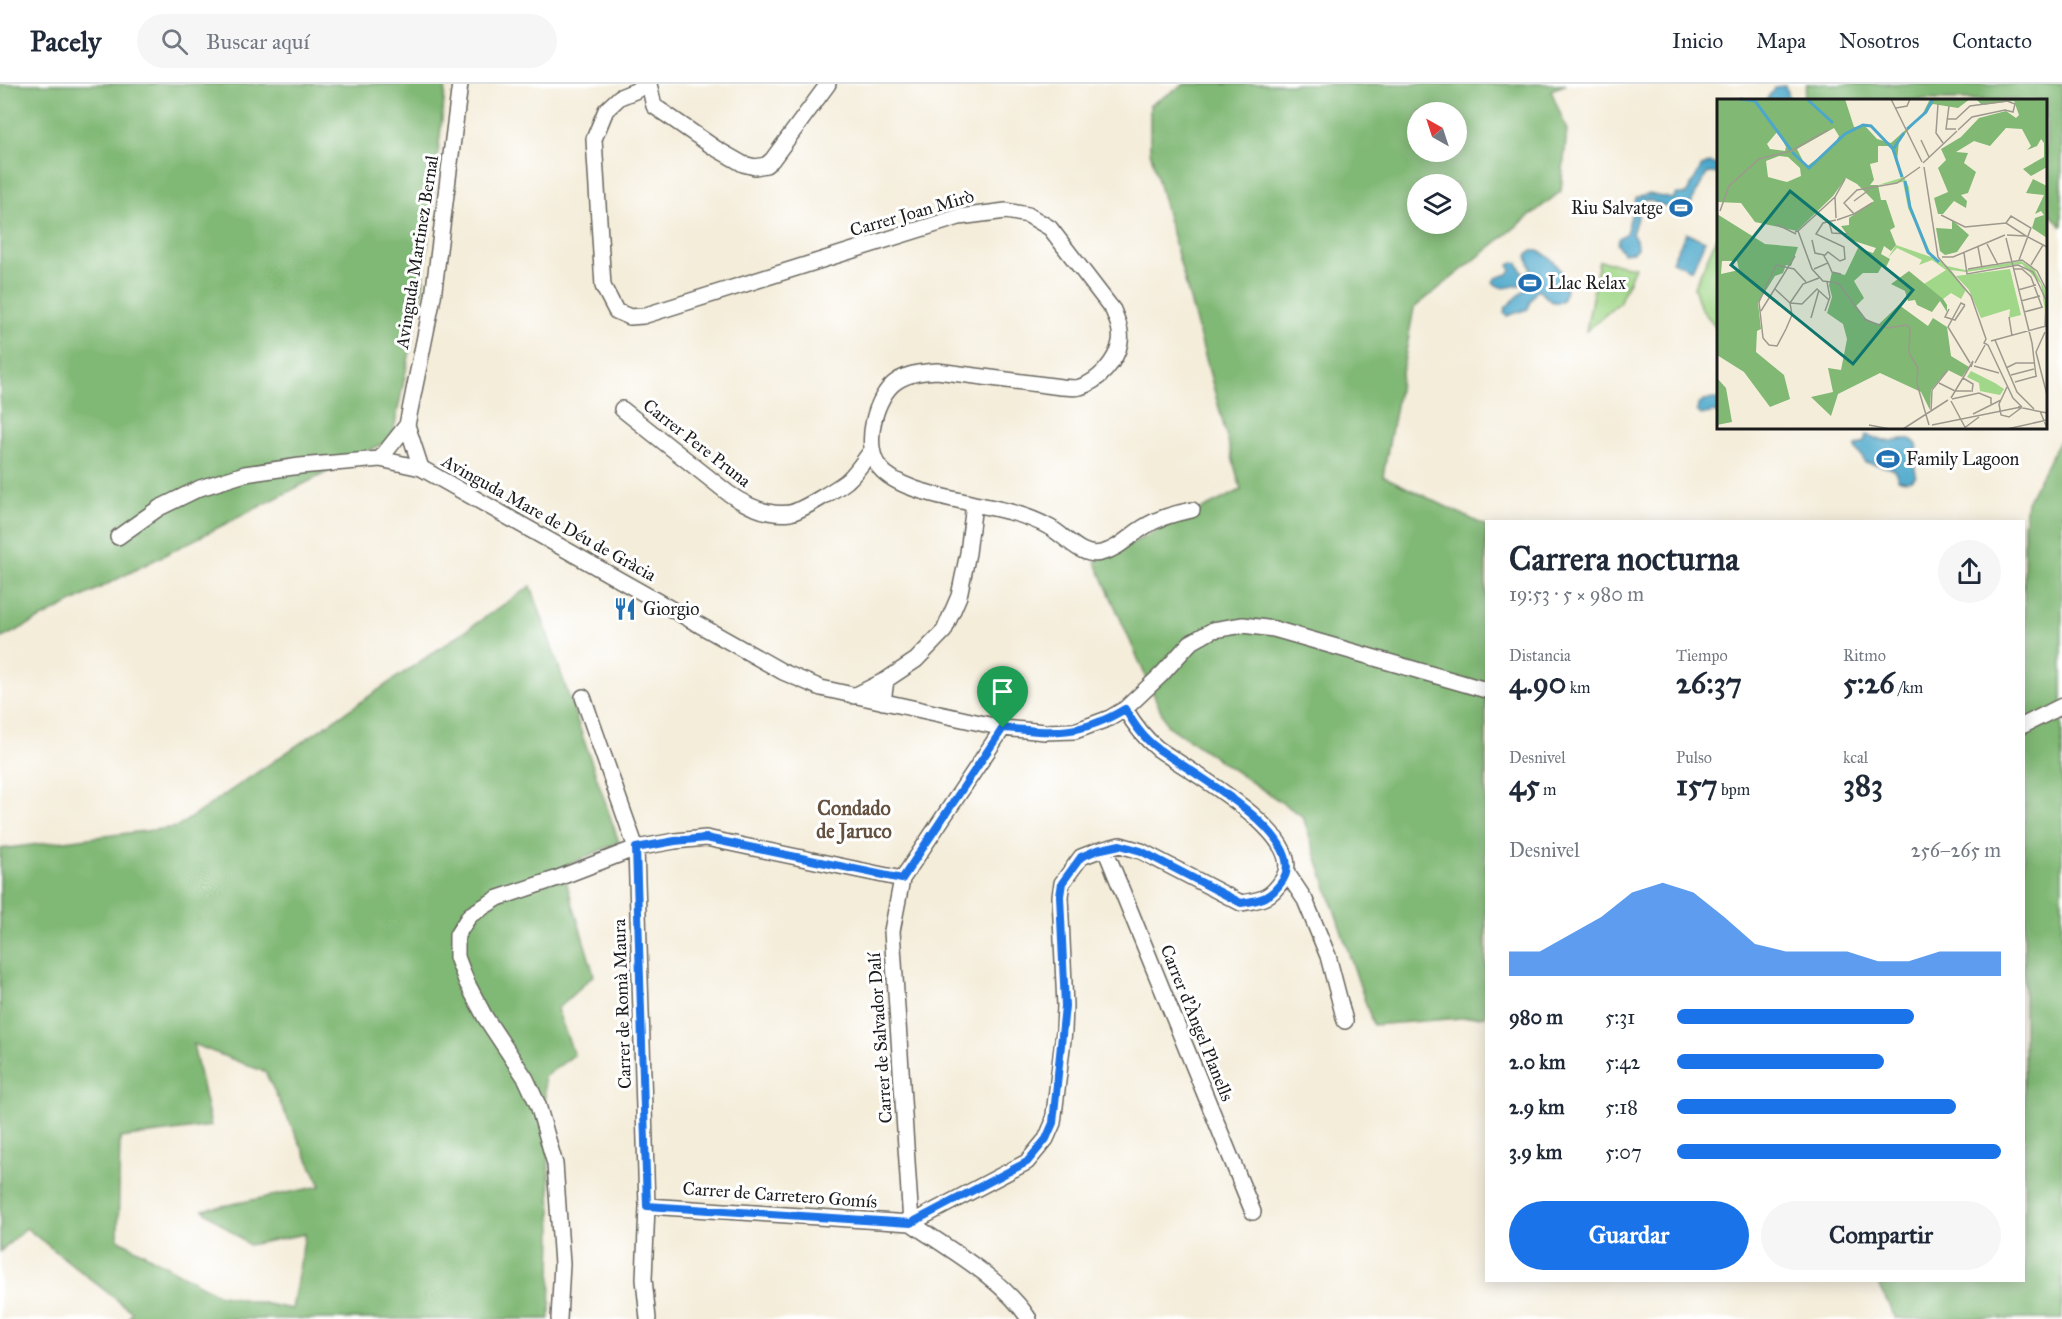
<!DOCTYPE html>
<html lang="es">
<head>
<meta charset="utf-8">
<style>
  body { margin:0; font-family:"IM FELL Great Primer",serif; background:#f6f6f7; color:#1f2937; height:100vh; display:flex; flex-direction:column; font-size:22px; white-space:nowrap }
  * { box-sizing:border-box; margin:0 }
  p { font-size:20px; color:#747a83 }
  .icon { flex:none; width:33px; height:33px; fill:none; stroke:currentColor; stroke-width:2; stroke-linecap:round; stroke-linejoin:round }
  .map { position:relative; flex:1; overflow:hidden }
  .side { position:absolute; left:1485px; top:436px; width:540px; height:762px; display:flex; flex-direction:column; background:#fff; border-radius:0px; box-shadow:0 3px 15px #0003 }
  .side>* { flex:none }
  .needle { width:39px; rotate:321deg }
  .fabs { position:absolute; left:1407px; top:18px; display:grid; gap:12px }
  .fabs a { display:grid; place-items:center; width:60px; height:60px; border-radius:50%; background:#fff; box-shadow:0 3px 15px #0003; font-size:30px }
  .pin { position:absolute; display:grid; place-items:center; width:51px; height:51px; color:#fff; margin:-62px -26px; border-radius:50% 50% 50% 0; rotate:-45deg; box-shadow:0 0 6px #0007 }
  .pin .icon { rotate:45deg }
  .round { display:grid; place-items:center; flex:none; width:63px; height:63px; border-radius:32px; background:#f6f6f7 }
  .headline { display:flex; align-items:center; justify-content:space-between; height:102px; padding:0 24px }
  h1 { font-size:33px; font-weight:700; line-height:45px }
  .stats { display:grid; grid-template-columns:repeat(3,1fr); gap:9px; height:102px; padding:6px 24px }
  .stats div { display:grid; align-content:center }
  .stats b { font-size:30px; font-weight:700 }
  .stats small { font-size:16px; font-weight:400 }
  .stats p { font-size:16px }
  .chart { height:168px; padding:12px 24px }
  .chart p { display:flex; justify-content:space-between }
  .chart svg { width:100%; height:108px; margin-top:6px; fill:#1a73e8; opacity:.7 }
  .primary-button { display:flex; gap:12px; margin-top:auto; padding:12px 24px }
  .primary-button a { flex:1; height:69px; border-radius:36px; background:#1a73e8; color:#fff; font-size:24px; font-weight:700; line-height:69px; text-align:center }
  .primary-button a+a { background:#f6f6f7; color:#1f2937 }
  ul { padding:0 24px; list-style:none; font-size:20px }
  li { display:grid; grid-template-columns:96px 72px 1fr; align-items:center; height:45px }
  li i { height:15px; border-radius:8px; background:#1a73e8 }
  header { display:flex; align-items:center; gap:36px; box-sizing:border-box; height:84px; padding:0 30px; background:#fff; border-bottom:2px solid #e0e1e3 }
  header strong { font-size:28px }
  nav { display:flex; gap:33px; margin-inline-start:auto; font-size:21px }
  .search { width:420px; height:54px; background:#f6f6f7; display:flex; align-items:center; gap:15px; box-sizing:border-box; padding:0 21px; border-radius:33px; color:#747a83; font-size:22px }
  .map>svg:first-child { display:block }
  .green { fill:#a0d788; stroke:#5e7a52; stroke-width:1.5 }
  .forest { fill:#80b874; stroke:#4e6a48; stroke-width:1.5; fill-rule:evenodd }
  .water { fill:#4ca7ca; stroke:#346273; stroke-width:1.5 }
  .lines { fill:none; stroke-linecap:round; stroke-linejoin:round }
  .minor-casing { stroke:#68655e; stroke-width:18 }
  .minor { stroke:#fff; stroke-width:15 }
  .route-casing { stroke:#fff; stroke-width:12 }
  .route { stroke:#1a73e8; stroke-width:8 }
  .labels { text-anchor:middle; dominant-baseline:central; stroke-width:6; stroke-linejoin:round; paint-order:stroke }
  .poi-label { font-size:18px; fill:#1c1c1c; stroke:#fff; text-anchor:start }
  .street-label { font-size:18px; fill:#1c1c1c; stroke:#fff }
  .neighbourhood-label { font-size:20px; font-weight:bold; fill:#64503f; stroke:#fff }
  .inset-river { fill:none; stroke:#4ca7ca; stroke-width:3 }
  .inset-road { fill:none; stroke:#9e998e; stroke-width:1.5 }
  .view { fill:#0f766e; fill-opacity:0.15; stroke:#0f766e; stroke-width:3 }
  .inset-edge { fill:none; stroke:#1c1c1c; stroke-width:3 }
</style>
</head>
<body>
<header>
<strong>Pacely</strong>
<div class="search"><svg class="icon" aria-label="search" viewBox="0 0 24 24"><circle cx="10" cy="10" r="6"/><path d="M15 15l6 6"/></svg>Buscar aquí</div>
<nav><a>Inicio</a><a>Mapa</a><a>Nosotros</a><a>Contacto</a></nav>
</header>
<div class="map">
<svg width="2062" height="1235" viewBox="0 0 2062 1235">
  <rect width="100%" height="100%" fill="#fff"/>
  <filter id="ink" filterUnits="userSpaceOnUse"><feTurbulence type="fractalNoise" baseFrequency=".0167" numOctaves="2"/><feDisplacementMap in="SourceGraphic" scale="12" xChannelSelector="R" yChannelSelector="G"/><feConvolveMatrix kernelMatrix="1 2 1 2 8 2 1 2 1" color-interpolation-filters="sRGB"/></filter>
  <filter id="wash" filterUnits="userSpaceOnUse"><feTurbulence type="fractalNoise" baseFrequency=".008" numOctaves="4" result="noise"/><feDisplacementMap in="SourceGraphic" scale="24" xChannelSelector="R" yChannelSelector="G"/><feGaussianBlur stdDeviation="1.35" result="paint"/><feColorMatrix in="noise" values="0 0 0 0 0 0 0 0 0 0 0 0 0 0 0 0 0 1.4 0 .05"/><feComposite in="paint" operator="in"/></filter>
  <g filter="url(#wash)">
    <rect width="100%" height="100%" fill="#f4edda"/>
    <path class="green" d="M1717,153L1718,160V245L1701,225L1694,203Z
      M1599,177L1635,183L1619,219L1586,247Z"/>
    <path class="forest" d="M0,0H446L422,209L392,355L0,555Z
      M1185,0H1567L1551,6L1567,46L1561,107L1414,224L1383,392L1486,442V932L1373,941L1303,733L1167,641L1095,477L1241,406L1150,67V21ZM1418,28H1456V68H1418ZM1418,100H1456V140H1418Z
      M1807,0H2062V142L2046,126V16H1803Z
      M2062,351V1235H1896L1876,1197H2024V441L2027,418Z
      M531,502L619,758L562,784L594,891L557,925L574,971L544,993L552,1147L550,1235H128L132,1228L26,1144L0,1168V765L177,743ZM193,960L265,988L321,1102L203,1126L249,1161L305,1150L292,1225L217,1210L118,1155L120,1054L211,1042Z"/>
    <path class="water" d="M1785,2L1788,8L1789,16H1766L1775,3Z
      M1710,78L1718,82V90L1710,89L1706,91L1692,117L1691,122C1680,132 1661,120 1648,116L1642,117L1632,150L1636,155L1637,164L1633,168L1623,169L1617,160L1619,154L1626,149L1636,114L1649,110L1673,115L1677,110H1686L1702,82Z
      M1686,149L1705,157L1692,186L1672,177Z
      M1532,167H1540C1557,178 1575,197 1561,218C1546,220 1549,211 1537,206L1530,217L1528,225L1507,232L1504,228L1506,223L1526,205V201C1514,199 1504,210 1493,198L1495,194L1508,190L1511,186L1509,181L1514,178L1518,179L1523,189H1527L1531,185L1527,172Z
      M1712,315H1718V330L1714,328L1701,331L1697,327L1698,321L1704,317Z
      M1866,351C1873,352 1879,357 1886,357C1899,358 1911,348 1918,363L1913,373L1916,389L1915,393C1910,398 1905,398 1898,395L1894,385C1883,383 1875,379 1865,379L1862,372L1856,366V362L1864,358Z"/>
  </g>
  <g filter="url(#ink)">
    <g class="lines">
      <g class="minor-casing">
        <path id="minor" d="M647,0L635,7L620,13L606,26L594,55L603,202L616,227L630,233L643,232L959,133L1006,127L1028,131L1050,144L1113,226C1117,236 1122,247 1120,258C1117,277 1098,298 1080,303C1075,305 1066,303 1061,303L937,287C923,288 909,289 897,297C875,311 862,363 880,384C898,406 947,413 974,420L968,469L959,512L944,547L916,576L886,596
          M649,0L654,22L715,64L743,80L755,83L766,81L772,76L828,0
          M622,325L728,409C745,421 768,432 790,429C801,427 838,404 847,397C856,389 864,377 871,367
          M407,341L433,213L460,0
          M380,375L407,341L421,384
          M974,420C999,425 1026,430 1049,443C1066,452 1081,474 1101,469C1119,465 1129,452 1144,443C1158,434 1176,429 1192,426
          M118,453L159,424L200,404L245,390L300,382L380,375L421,384L783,588L821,604L1003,644L1045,648L1075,647L1110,634L1125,625L1162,590L1190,559L1213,546L1243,541L1274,545L1486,606
          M854,612L886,596L883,618
          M583,613L636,764L647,1122L644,1195L648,1235
          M2024,641L2062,622
          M1105,765L1253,1128
          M1287,789L1305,816L1328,872L1345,937
          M647,1122L911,1139
          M911,1139L1027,1078L1046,1055L1053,1039L1064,947L1065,922L1060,812L1062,799L1081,773L1097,767L1120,761L1141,767L1241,819C1262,816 1271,814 1283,795C1310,751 1186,686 1157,664C1143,653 1134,640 1125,625
          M911,1139L892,847L902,795L1003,644
          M911,1139C950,1166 1003,1195 1029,1235
          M559,1235L562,1180L555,1080L538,1021L526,995L485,933L467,899L457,873V851L470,831L498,814L558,794L636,764L675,757L706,754L902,795"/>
      </g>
      <use href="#minor" class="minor"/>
    </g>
  </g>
  <g class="lines" filter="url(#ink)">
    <g class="route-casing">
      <path id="route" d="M1125,625C1134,640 1143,654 1157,664C1186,686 1310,751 1283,796C1271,814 1262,816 1241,819L1141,767L1120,761L1097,766L1081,773L1062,799L1060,812L1065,922L1053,1039L1046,1055L1027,1078L911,1139L647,1122L636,764L675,757L706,754L902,795L1003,644C1053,649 1080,652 1125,625Z"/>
    </g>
    <use href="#route" class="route"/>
  </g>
  <defs>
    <g id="stadium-bare" transform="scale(1.8)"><path d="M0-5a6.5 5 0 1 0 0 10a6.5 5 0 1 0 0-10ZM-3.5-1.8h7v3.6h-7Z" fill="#1f6fb2" stroke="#fff" stroke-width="2.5" paint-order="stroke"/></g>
    <g id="restaurant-bare" transform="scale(1.8)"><path d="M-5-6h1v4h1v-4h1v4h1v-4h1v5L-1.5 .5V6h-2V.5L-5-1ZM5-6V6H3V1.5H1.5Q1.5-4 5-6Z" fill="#1f6fb2" stroke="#fff" stroke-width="2.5" paint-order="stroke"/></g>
  </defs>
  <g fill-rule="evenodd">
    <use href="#stadium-bare" x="1681" y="124"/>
    <use href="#stadium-bare" x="1530" y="199"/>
    <use href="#stadium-bare" x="1888" y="375"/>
    <use href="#restaurant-bare" x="625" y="525"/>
  </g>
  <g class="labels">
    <g class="poi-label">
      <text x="1663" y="124" text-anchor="end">Riu Salvatge</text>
      <text x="1548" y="199">Llac Relax</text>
      <text x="1906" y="375">Family Lagoon</text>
      <text x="643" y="525">Giorgio</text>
    </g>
    <g class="street-label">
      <text transform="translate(912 129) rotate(-16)">Carrer Joan Mirò</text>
      <text transform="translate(417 168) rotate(-81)">Avinguda Martinez Bernal</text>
      <text transform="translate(697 359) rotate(38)">Carrer Pere Pruna</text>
      <text transform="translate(549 434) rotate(29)">Avinguda Mare de Déu de Gràcia</text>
      <text transform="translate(622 920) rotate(-92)">Carrer de Romà Maura</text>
      <text transform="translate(1197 939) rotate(68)">Carrer d'Àngel Planells</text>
      <text transform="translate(880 954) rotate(-94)">Carrer de Salvador Dalí</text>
      <text transform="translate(780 1111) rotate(4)">Carrer de Carretero Gomís</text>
    </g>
    <g class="neighbourhood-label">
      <text x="854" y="724">Condado<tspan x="854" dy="23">de Jaruco</tspan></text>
    </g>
  </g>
  <g transform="translate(1717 15)">
    <rect width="330" height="330" fill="#f4edda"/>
    <path d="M177,58L192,88L194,108L214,155L230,167L248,171L304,162L317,170L330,194V226L324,185L305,165L249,173L234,171L249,191L244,200L234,194L226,200L230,206L207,185L229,171L215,161L202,166L205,161L180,149L171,159L179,146L214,158L191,109L186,83L161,86L184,79ZM293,170L304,216L292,219L293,210L264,219L252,191L239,177ZM254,272L278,284L287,290L283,296L263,292L262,284L250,278Z" fill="#a0d788"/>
    <path d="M0,0H128L137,28L148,27L160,40L174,44L205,16L213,0H253L241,9L216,5L182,41L180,63L173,47H161V63L153,65L157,81L153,86H161L164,101H169L178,128L173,131L179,146L174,152L167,147L164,155L173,160L169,168L165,167L161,174H146L137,182L147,199L139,207L146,218L161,226L182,206L211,227L216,219L230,228L234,257L252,268L245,278L231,271L214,291L213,311L204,293L163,274L121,295L114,317L94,298L116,293L111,269L124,271L130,240L126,225L110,214L115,198L112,186L115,173L128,176L141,149L156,154L159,149L134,141L124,127L132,126V119L157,102L140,85L129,79L116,97L80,132L38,123L24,104L0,103ZM117,29L122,37L116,48L89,68L80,50ZM61,32L69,48L68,52L53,50L50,45ZM62,57L71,58L83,69L84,77L70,83L51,78L49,62ZM259,0H330V68L314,77L306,70L327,58V44L324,40L320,47L310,51L314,47L305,30L289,29L273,47L257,42L239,53L251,54L247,64L259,73L251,94L244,96L250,102L249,109L237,102L226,115H221L217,99L231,93L221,69L229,61L224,50L244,38L262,19L289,12L299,19L302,16L297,2L265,6ZM316,80L330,87V139L315,129L318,119L327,116L324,112L318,115L327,96L309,94ZM0,115L48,145L81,148L74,167L69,166L66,174L58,177L41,204L44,230L40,232L39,253L67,276L73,300L53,308L27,273L0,256ZM5,162H20L22,171L4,175ZM235,121L252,136L240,153L228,156L223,152L219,129L235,130ZM192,172L226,200L230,206V213L223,202L215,213L200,206L198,201L191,202L188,192L174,185ZM0,279L9,289L15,323L0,326Z" fill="#80b874" fill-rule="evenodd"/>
    <path class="inset-river" d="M23,0L38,2L74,51M90,0L116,24M190,30L209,13L216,0M177,49L187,34M176,50L185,78M75,53L92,69L128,35L146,26L154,27L176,50M188,82L193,108L211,153L222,163"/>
    <path class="inset-road" d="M174,0L205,63M221,5L219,34L226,44M232,7L229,30H239M179,9L190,7L193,0M231,20H239L253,7L290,2L298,5L296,13L288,11L255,18L241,31M204,41L212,58M206,64L240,32M207,68L221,158L254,197L269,240L267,244L271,246M118,98L119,119M137,102L152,91M3,112L12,87L42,60L74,52L111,31M137,115L155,104M224,116L248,128L289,124L309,137M120,121L137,115L127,104L140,91L180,84L203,68M112,123L115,134L131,135M289,124L294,117L314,129L302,161M59,125L79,135M81,132L118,98L128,80M78,133L81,132L95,170L106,182L121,184L149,221L171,229L189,226L193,229L192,254L201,269L200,285L212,326M290,136L309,137L330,148M289,139L315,244L319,277M95,141L98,154L107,156M270,145L281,166M261,148L265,169M247,154L250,175L301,166L316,173L329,201L328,228M225,158H236L288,136M111,164L115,173L124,175M314,166L326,146M97,170L111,164L107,157L111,153L123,162L128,160L127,148L99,135L106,124L119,121M251,170L305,161L320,172L330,192M297,170H305L314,178L325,208M58,190L73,204M301,191L319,186M304,202L323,197M73,204L75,216L69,230L60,247L52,246L46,239L42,203L59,166L77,170L89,183M73,204L85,205L100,190L112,201M73,204L86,185L102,179M248,206L244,204L231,228L253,264M232,210L228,218L238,221L248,206M44,212L78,157M108,212L113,198L110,183M307,213L326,208M292,218L295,237M94,219L102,191M328,233L319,253L330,296M278,241L300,293L317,310M274,242L329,227M271,246L296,299L305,308M258,264L268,246M257,267L282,274M289,269L299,264H317M294,276L317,270M246,279L256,285L255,293M298,283L320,277M222,284L238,292H254M290,288L282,305L284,316L292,318L304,309M234,299L256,262L254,268M235,300L262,294L274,299V305M234,302L249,330M301,308L330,314M323,312L330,329M214,313L215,291L231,271M256,315L284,301M152,326L173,330M215,326L304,308M186,330L231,301M246,330L262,318M290,330L330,321"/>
    <path class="view" d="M73,92L196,191L136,265L14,166Z"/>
    <rect width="330" height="330" class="inset-edge"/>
  </g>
</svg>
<div class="fabs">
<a><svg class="needle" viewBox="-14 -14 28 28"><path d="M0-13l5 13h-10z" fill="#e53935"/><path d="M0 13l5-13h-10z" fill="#747a83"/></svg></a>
<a><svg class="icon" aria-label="layers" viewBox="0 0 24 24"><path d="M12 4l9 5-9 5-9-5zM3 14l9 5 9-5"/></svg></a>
</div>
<div class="pin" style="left:1003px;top:644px;background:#1e9e55"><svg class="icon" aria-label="arrive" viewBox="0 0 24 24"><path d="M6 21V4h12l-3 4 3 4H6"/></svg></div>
<section class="side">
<div class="headline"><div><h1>Carrera nocturna</h1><p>19:53 · 5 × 980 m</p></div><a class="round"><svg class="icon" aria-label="share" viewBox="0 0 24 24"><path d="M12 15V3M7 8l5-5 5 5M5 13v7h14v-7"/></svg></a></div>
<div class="stats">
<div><p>Distancia</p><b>4.90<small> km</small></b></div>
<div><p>Tiempo</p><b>26:37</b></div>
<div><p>Ritmo</p><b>5:26<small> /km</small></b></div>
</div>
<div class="stats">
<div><p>Desnivel</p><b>45<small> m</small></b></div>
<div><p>Pulso</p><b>157<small> bpm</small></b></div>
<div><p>kcal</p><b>383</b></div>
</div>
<div class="chart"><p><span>Desnivel</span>256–265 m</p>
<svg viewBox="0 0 160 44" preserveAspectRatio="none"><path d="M0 44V34L10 34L20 27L30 20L40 10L50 6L60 10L70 20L80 31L90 34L100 34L110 34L120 38L130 38L140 34L150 34L160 34V44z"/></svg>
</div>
<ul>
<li><b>980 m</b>5:31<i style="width:73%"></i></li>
<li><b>2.0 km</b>5:42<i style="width:64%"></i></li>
<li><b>2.9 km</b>5:18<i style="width:86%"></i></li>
<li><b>3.9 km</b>5:07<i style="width:100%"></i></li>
</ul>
<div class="primary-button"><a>Guardar</a><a>Compartir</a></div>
</section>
</div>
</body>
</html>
